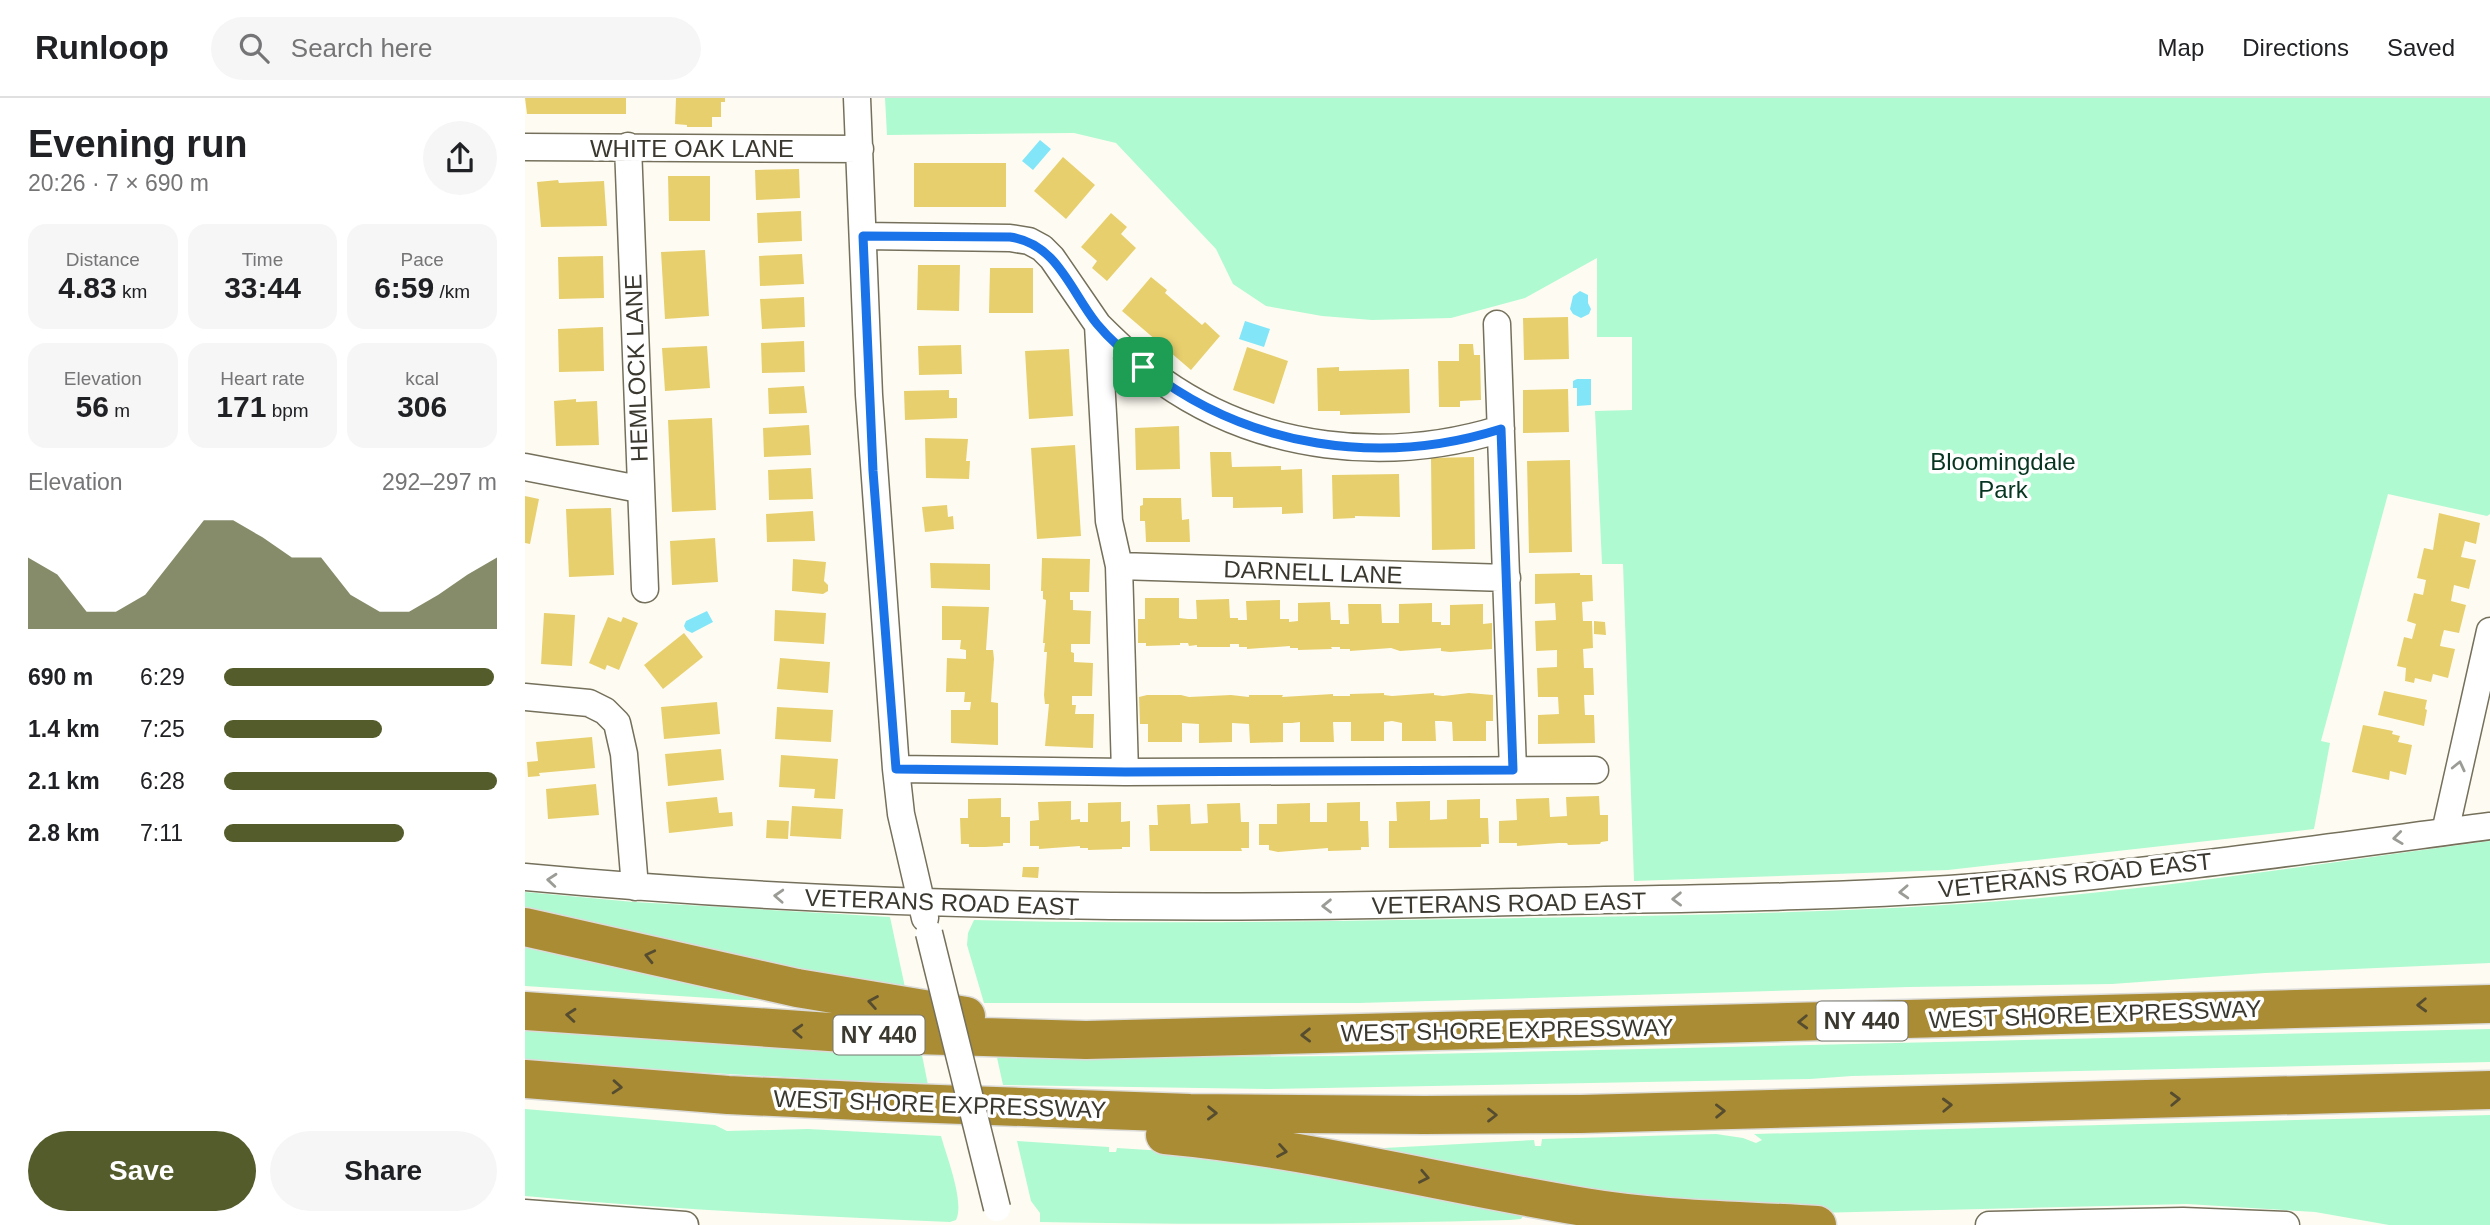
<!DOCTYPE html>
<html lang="en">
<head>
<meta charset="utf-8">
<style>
  body { margin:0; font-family:Helvetica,sans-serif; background:#f6f6f6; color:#202124; height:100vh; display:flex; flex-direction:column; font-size:26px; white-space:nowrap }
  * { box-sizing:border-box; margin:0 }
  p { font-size:23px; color:#757577 }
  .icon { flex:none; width:38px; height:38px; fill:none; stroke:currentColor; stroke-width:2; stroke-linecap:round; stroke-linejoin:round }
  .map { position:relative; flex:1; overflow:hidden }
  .details { display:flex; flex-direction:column; background:#fff; width:525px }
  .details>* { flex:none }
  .pin { position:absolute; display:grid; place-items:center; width:60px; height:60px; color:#fff; margin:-30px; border-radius:14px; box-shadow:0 4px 10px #0006 }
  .round { display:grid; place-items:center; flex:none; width:74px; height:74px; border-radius:37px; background:#f6f6f6 }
  .summary { display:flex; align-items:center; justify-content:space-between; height:119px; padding:0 28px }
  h1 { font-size:38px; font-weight:600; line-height:52px }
  .metrics { display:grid; grid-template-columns:repeat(3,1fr); gap:10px; height:119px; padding:7px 28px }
  .metrics div { display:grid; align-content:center; border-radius:18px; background:#f6f6f6; text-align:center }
  .metrics b { font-size:30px; font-weight:600 }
  .metrics small { font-size:19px; font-weight:400 }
  .metrics p { font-size:19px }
  .chart { height:196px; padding:14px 28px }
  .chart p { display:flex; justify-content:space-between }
  .chart svg { width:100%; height:126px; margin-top:7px; fill:#545c2b; opacity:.7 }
  .cta { display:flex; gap:14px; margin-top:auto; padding:14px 28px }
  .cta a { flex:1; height:80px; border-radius:42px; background:#545c2b; color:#fff; font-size:28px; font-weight:600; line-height:80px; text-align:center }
  .cta a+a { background:#f6f6f6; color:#202124 }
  ul { padding:0 28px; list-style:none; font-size:23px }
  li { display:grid; grid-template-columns:112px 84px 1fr; align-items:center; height:52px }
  li i { height:18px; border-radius:9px; background:#545c2b }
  header { display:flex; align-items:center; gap:42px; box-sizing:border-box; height:98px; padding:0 35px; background:#fff; border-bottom:2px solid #e0e0e0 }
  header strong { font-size:33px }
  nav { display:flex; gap:38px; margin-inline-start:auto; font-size:24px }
  .search { width:490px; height:63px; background:#f6f6f6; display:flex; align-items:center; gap:18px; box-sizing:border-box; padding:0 24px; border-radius:38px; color:#757577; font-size:26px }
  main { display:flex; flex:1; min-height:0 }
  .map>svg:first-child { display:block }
  .green { fill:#affad0 }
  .water { fill:#82e6f8 }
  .building { fill:#e8cf6d }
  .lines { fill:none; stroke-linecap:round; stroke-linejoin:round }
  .minor-casing { stroke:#75705b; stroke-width:29 }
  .highway-casing { stroke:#dcdbda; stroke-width:41 }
  .minor { stroke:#fff; stroke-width:26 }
  .highway { stroke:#aa8c34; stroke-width:38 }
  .minor-bridge-casing { stroke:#75705b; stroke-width:29; stroke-linecap:butt }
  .minor-bridge { stroke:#fff; stroke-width:26 }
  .oneway { stroke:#9c9c97 }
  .oneway2 { stroke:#564d30 }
  .route-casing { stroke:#fff; stroke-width:14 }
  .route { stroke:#1a73e8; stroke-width:9 }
  .labels { text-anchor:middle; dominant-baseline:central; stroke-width:7; stroke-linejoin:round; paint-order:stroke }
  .shield { fill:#fff; stroke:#75746d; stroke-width:2 }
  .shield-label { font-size:23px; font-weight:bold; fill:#3a382f }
  .street-label { font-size:24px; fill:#3a382f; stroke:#fff }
  .park-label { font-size:24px; fill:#063420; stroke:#fff }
</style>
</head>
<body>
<header>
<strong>Runloop</strong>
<div class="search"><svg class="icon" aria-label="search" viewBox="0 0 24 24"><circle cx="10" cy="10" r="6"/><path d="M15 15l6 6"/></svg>Search here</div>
<nav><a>Map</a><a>Directions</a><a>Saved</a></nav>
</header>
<main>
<section class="details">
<div class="summary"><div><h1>Evening run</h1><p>20:26 · 7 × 690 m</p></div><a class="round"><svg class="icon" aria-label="share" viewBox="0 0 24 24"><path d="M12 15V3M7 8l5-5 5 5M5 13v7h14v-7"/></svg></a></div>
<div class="metrics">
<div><p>Distance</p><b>4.83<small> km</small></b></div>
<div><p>Time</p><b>33:44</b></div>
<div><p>Pace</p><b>6:59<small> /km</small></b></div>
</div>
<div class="metrics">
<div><p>Elevation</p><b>56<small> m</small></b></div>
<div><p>Heart rate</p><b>171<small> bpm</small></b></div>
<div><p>kcal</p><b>306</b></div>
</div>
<div class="chart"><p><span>Elevation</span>292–297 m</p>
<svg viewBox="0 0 160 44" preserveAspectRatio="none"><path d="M0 44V19L10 25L20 38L30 38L40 32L50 19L60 6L70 6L80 12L90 19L100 19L110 32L120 38L130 38L140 32L150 25L160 19V44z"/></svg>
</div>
<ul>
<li><b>690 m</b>6:29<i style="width:99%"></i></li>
<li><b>1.4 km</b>7:25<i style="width:58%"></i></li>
<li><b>2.1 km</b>6:28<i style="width:100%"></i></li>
<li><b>2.8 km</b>7:11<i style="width:66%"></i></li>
</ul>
<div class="cta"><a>Save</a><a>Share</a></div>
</section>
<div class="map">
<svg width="1965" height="1127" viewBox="0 0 1965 1127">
  <rect width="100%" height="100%" fill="#fefcf2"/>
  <path class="green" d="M360,0H1965V416L1962,418L1863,396L1796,643L1805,645L1789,731L1423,772L1109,783L1098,466H1077L1070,313L1107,312V239H1072V160L1000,200L926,220L847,222L797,218L741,208L708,186L691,151L591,45L549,35L362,37Z
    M1965,743V865L1740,875L1587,886L1384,889L834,905H459L442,847L443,835L449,822C632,827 816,823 999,820C1167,817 1335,815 1503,801C1657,788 1811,763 1965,743Z
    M0,794L109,804L365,819L381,894L0,818Z
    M0,840L246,902H216L0,888Z
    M0,930L397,957L403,987L167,974L0,961Z
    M1965,931V964L1327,978L1285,981L742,991L478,987L471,955L626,959L817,958Z
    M0,1011L190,1027L202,1033L283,1031L416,1038C421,1057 440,1104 431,1122L425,1124C283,1118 141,1111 0,1098Z
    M1965,1017V1127H1864L1790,1114L1662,1106L1289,1115L1173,1110L840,1051L1009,1042L1010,1048H1016L1017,1041L1191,1036L1218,1040L1231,1045L1237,1042L1229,1036Z
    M492,1043L584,1049V1054H591L592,1050L672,1055L997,1116L998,1118L996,1121L985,1122C828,1126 672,1127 515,1124V1115L506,1103Z"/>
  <path class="water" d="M515,42L526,51L508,72L497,63Z
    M1055,193L1063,197V205L1066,211L1064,216L1056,220L1048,216L1045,211L1048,198Z
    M720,223L745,231L739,249L714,241Z
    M1052,281H1066V307L1052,308V290H1048V283Z
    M182,513L188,524L167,535L161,532L159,528L161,523Z"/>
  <path class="building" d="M0,0H101V16H2Z
    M151,0H200V4H196V19H187V29H162V27L150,26Z
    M538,59L570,87L541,121L509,93Z
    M389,65H481V109H389Z
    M274,71L275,100L231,102L230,72Z
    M143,78H185V123H144Z
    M33,82L34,85L79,83L82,128L16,129L12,84Z
    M276,113L277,143L233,145L232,115Z
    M586,115L602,129L596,136L611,150L582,183L567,170L572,163L556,149Z
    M180,152L184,218L140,221L136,154Z
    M277,156L279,186L235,188L234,158Z
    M78,158L79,200L34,201L33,159Z
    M393,167H435L434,213L392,212Z
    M465,170H508V215H464Z
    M626,179L642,192L640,195L677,227L680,224L695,238L666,272L597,213Z
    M279,199L280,229L237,231L235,201Z
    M1043,219L1044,261L999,262L998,220Z
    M78,229L79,273L34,274L33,231Z
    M279,243L280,274L237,275L236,245Z
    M934,246H948L949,257H955L956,302L935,303V309H914L913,263H934Z
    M436,247L437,276L394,277L393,248Z
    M182,248L185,290L140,293L137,250Z
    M722,249L763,263L749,306L708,292Z
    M544,251L548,318L504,321L500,253Z
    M814,269V273L884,271L885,315L815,317V313H793L792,270Z
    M279,288L282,315L244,316L243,290Z
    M1043,291L1044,334L998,335V292Z
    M424,292V300H432V320L380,322L379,293Z
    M51,301V304L72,303L74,347L31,348L29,303Z
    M187,320L191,412L147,414L143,322Z
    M284,327L286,357L239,359L238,330Z
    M654,328L655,371L611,372L610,330Z
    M400,340L443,341L441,363H445L444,381L401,380Z
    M550,347L556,438L512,441L506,350Z
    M685,354H706L707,369L756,368V372L777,371L778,415L757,416V409L708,410V399H687Z
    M949,359L950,451L907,452L906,360Z
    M1045,362L1047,454L1004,455L1002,363Z
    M286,370L288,401L244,402L243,372Z
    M874,376L875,419L830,418V420L808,421L807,377Z
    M0,398L14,401L5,446L0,445Z
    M618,400H656L657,422L664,421L665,444H621L620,423H615V408L618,407Z
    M422,407L423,419L428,418L429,431L400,434L397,409Z
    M86,410L89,477L44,479L41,411Z
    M288,413L290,443L242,444L241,416Z
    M1914,415L1955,425L1951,446L1940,443L1936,459L1951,462L1944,491L1929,487L1926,503L1941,507L1934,535L1919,532L1917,539L1915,548L1930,551L1923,580L1908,576L1906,584L1890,580L1889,585L1880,583L1881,570L1872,568L1879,539L1887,541L1891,526L1882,523L1889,495L1898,497L1901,482L1892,480L1899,450L1908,452Z
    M190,440L193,484L147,487L145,443Z
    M517,460L565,461L564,494H545V502H548V512L566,513L565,546H546V554L549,555V564L568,565L567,598H547V607H551L550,616H569L568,650L520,648L524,606H520L519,597L522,554H519L520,545H518L521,502L518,501V493H516Z
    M268,461L301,464L299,483L303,487V493L298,496L267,493Z
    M405,465L465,466V492L406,490Z
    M1055,475V477H1067L1068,503L1057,504L1058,523H1067L1068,550L1058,551L1059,570H1068L1069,597H1059L1060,617H1069L1070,645L1013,646V617L1034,616L1033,599H1013L1012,570L1032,569V552L1011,553L1010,523L1031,522L1030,505L1010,506V476Z
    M620,500H654V520L663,521H672L671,502L704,501L705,520H713V522H722L721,503L755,502V521H764V524L773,523V505L805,504L806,522H815V526H824L823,506H856L857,525H874V506L907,505V524H916V527H925V507L958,506V526L967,525V551L925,554L916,553V550L875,553L866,550L825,553V551H815V549H806L807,551L773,552V550H765V548L722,551V549H714V546H705V549H672V547L664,548L663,545H655V547L621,548V545H613V521H620Z
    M417,508L464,509L461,552H468L469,561L466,604L473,605V647L426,645V612H445L446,604H439L440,594H421L422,560L441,561V552L435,551L436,542H417Z
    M250,512L301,515L299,546L249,543Z
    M19,515L50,517L47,568L16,566Z
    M83,519L96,524L98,519L113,525L94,572L82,567L80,572L64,565Z
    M1069,523L1080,524L1081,537L1069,536Z
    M159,535L178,559L138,591L119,567Z
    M255,560L305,564L303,595L252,591Z
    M1859,593L1902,602L1900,611L1902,612L1899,628L1853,617Z
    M859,595V597L867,598L909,595V597L918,598L944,595L968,597V623H961V643H928L927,624L918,623H910L911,643H877V625L867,623L859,624V643H826V624H808L809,644H775V624L767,625H758V644L725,645L724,626L707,625V644L674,645V626L657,625V644H623V626H615L614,599L622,597H656L664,599L706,597L724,599V597H758L757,599L808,596V598H825V596Z
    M192,604L195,636L139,641L136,609Z
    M252,609L308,612L306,644L250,641Z
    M1838,627L1868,633L1867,636L1875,638L1873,644L1887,647L1881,677L1865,673L1864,682L1827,674Z
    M67,639L70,670L14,675L15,678L3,679L2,664L13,663L11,644Z
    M196,651L199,682L143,688L140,656Z
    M256,657L313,661L310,701L289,700L290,691L254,689Z
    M71,686L74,717L23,721L21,691Z
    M1074,698L1075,717H1083V743L1076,744L1075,746L1043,747L1042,745H1034L992,748V745H974V723L992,722L991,701L1024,700L1025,719L1042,718L1041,699Z
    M192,699L194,715L207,714L208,728L144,735L141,704Z
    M476,700V719H485V745H478V748L460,749H444V746H436L435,720H443V701Z
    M955,701V720H963L964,746H956V749L864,750V723H872L871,704L905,703V722L922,721V702Z
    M546,703V722L555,721V724H563V705L596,704V724L605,723V749H597V751L563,752V750H555V748L514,751V748H505V723L514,722L513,704Z
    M835,704V723H843L844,749H836V752L803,753V750L753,754L744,752V747H734V726H752V706L785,705V724H802V705Z
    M715,705L716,724H724V750H716L717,753H625L624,727H633L632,707L665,706L666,726L683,725L682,706Z
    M267,708L318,711L316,741L265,738Z
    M242,722L264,723L263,741L241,740Z
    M498,769H514L513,780L497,779Z"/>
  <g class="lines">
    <g class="minor-casing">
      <path id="minor" d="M332,0L344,297L371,671L376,716L400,820
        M103,48L120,491
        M0,49L335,51
        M338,138L485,140L504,143L517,150L527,160L573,227L584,423L594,468L600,674
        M972,226L988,672
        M573,227C593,247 614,267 637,283C736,353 863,366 976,331
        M0,369L114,391
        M594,468L982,480
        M0,599L64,605L80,613L92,625L99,656L110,789
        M371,671L600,674L1070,672
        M1920,734L1965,533
        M0,779C329,810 659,813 989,804C1147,800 1306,801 1464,788C1631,774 1798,750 1965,728
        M0,1115L160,1127
        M1464,1127L1658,1123L1761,1127"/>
    </g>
    <g class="highway-casing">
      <path id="highway" d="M0,829L272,890L441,918
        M0,913L319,935L561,942L1965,906
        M0,981L203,997L356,1004L665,1015L899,1017L1056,1016L1965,992
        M640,1037C781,1050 919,1086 1059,1109C1136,1122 1214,1122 1292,1127"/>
    </g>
    <use href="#minor" class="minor"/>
    <use href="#highway" class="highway"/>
    <g class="minor-bridge-casing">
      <path id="minor-bridge" d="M404,835L472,1110"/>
    </g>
    <use href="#minor-bridge" class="minor-bridge"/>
  </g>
  <defs><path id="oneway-chevron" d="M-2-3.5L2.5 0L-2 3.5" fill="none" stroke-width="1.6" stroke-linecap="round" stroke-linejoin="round" transform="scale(1.75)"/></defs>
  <g class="oneway">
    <use href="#oneway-chevron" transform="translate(1934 668) rotate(-77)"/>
    <use href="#oneway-chevron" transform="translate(1873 740) rotate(173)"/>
    <use href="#oneway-chevron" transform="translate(27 782) rotate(-175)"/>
    <use href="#oneway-chevron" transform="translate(1379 794) rotate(177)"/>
    <use href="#oneway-chevron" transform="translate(254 798) rotate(-177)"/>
    <use href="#oneway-chevron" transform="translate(1152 801) rotate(179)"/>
    <use href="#oneway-chevron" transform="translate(802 808) rotate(179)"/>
  </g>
  <g class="oneway2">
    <use href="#oneway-chevron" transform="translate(125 858) rotate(-167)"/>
    <use href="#oneway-chevron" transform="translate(348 904) rotate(-170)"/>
    <use href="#oneway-chevron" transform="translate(1897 907) rotate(178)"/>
    <use href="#oneway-chevron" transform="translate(46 917) rotate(-175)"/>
    <use href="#oneway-chevron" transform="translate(1278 924) rotate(178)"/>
    <use href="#oneway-chevron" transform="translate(273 933) rotate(-177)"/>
    <use href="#oneway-chevron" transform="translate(781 937) rotate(179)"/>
    <use href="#oneway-chevron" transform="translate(92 989) rotate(4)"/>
    <use href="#oneway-chevron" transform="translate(1650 1001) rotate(-2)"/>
    <use href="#oneway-chevron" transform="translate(1422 1007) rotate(-2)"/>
    <use href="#oneway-chevron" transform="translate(1195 1013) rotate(-1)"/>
    <use href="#oneway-chevron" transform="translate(687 1015) rotate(1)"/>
    <use href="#oneway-chevron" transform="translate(967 1017)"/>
    <use href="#oneway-chevron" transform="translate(757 1053) rotate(10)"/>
    <use href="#oneway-chevron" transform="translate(899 1079) rotate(11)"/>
  </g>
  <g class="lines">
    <g class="route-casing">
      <path id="route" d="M338,138L485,139C532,145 546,194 572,226C586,243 605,259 623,272C724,350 856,369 976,331L988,672L600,674L371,671L348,373Z"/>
    </g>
    <use href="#route" class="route"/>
  </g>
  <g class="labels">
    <g class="shield">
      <rect x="1291.5" y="903.5" width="91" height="39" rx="5"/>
      <rect x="308.5" y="917.5" width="91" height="39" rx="5"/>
    </g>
    <g class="shield-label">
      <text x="1337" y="923">NY 440</text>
      <text x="354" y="937">NY 440</text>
    </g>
    <g class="street-label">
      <text x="167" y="50">WHITE OAK LANE</text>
      <text transform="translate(111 270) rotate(-92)">HEMLOCK LANE</text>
      <text transform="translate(788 474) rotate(2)">DARNELL LANE</text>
      <text transform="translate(1550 777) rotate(-6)">VETERANS ROAD EAST</text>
      <text transform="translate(417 804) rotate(2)">VETERANS ROAD EAST</text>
      <text transform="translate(984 805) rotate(-1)">VETERANS ROAD EAST</text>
      <text transform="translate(1570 916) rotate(-2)">WEST SHORE EXPRESSWAY</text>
      <text transform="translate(982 932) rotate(-1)">WEST SHORE EXPRESSWAY</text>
      <text transform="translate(415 1006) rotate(2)">WEST SHORE EXPRESSWAY</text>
    </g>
    <g class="park-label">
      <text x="1478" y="363">Bloomingdale<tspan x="1478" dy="28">Park</tspan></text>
    </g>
  </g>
</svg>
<div class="pin" style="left:618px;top:269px;background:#1e9e55"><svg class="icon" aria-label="arrive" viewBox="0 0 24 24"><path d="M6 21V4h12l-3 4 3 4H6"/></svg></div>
</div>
</main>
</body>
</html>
